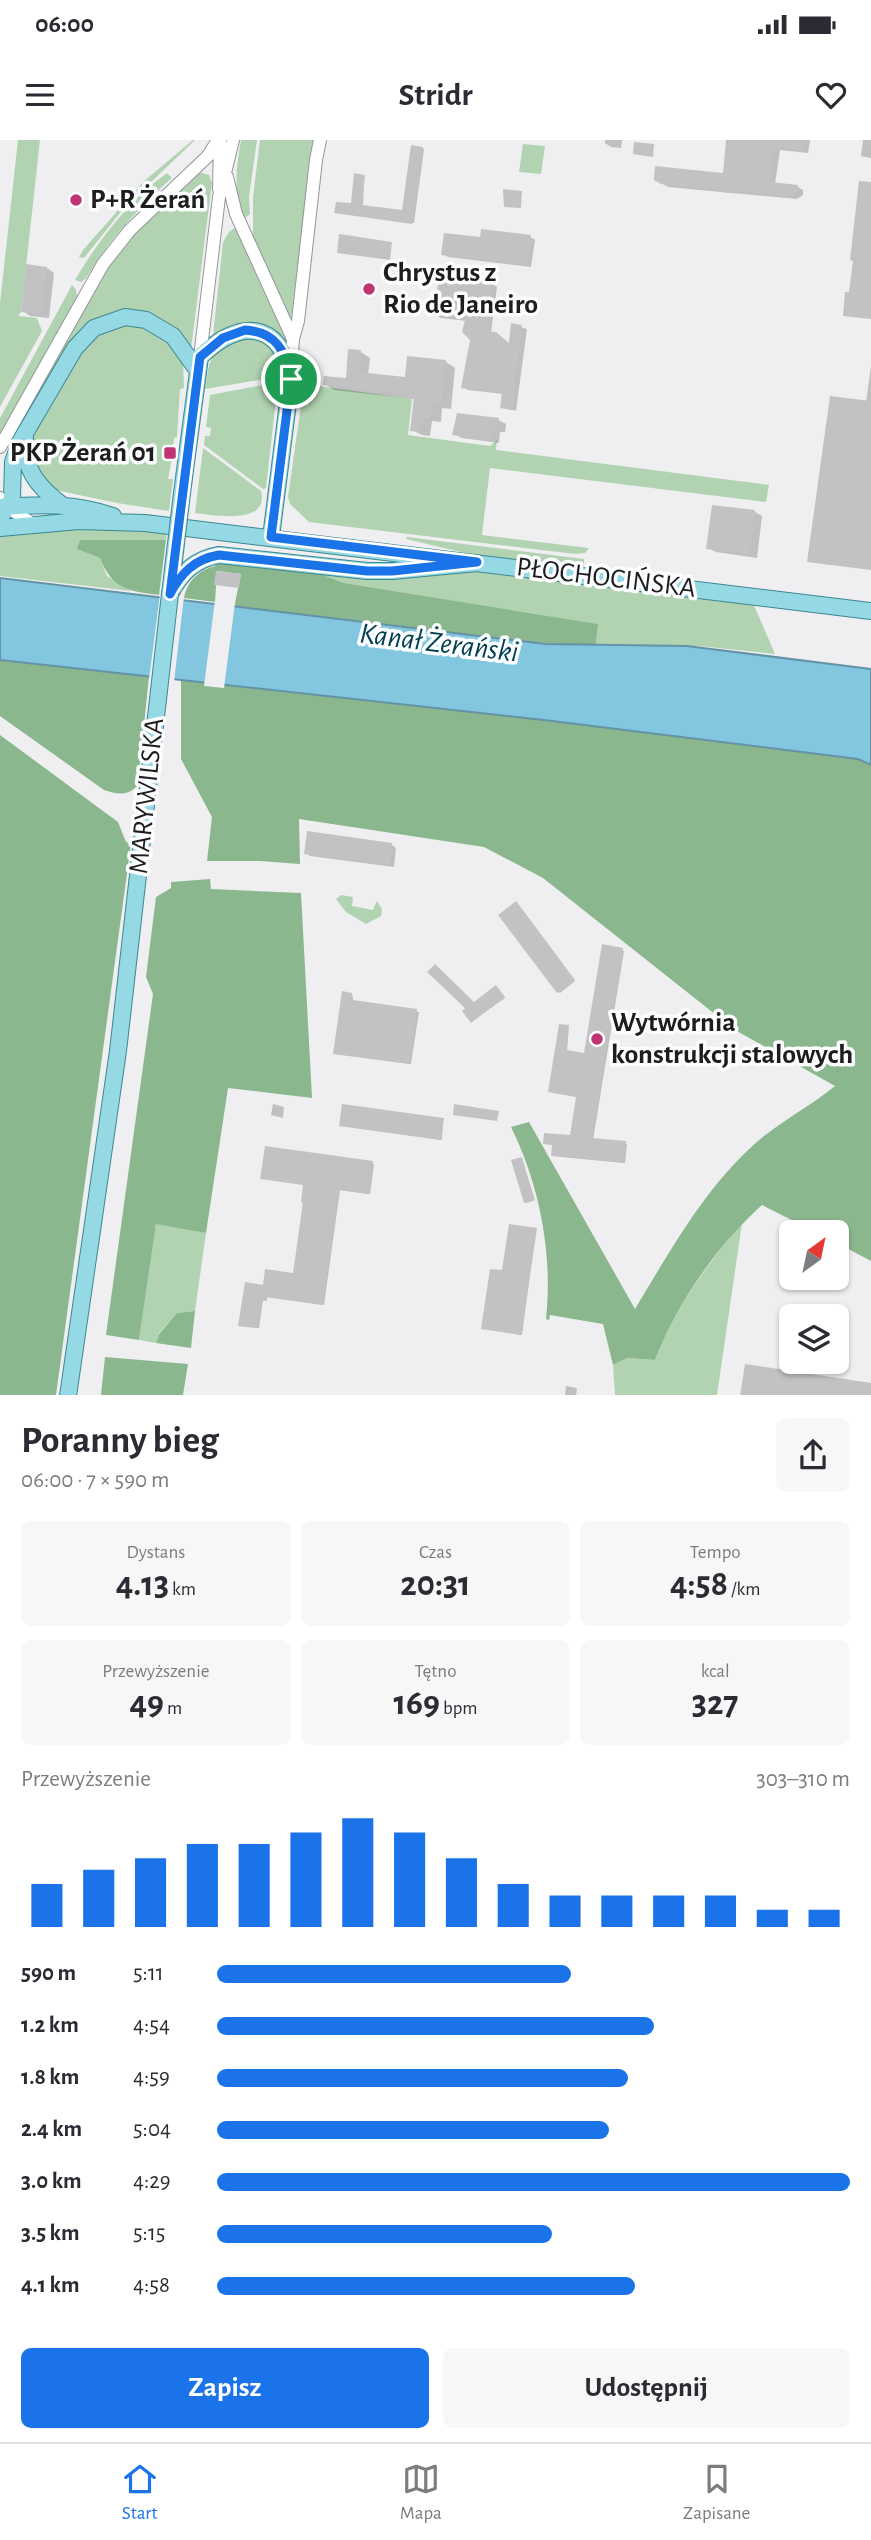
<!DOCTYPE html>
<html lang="pl">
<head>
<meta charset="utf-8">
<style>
  body { margin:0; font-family:"Alegreya Sans",sans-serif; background:#f7f7f7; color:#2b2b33; height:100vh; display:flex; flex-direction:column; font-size:26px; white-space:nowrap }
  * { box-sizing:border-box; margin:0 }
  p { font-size:23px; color:#7c7c81 }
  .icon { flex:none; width:38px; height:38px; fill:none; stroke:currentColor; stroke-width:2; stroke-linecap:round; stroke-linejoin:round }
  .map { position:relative; height:1255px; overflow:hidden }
  .details { display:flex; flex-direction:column; background:#fff; flex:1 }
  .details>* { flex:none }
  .needle { width:46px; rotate:33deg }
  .tools { position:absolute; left:779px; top:1080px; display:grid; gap:14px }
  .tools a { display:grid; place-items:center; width:70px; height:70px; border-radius:10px; background:#fff; box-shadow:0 2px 5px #0004; font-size:35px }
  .pin { position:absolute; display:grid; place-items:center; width:60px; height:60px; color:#fff; margin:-30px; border:4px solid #fff; border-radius:50%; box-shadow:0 2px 7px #0007 }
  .round { display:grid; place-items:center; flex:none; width:74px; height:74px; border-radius:10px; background:#f7f7f7 }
  .head { display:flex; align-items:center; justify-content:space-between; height:119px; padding:0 21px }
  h1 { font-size:38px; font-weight:700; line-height:52px }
  .stats { display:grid; grid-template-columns:repeat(3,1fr); gap:10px; height:119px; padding:7px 21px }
  .stats div { display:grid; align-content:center; border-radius:10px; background:#f7f7f7; text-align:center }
  .stats b { font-size:35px; font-weight:700 }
  .stats small { font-size:19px; font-weight:400 }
  .stats p { font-size:19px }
  .chart { height:196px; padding:14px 21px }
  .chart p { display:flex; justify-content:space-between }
  .chart svg { width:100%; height:126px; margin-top:7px; stroke:#1a73e8; stroke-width:6 }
  .action { display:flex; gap:14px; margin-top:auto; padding:14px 21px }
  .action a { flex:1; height:80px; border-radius:10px; background:#1a73e8; color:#fff; font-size:28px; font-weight:700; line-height:80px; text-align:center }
  .action a+a { background:#f7f7f7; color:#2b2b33 }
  ul { padding:0 21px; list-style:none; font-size:23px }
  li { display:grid; grid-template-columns:112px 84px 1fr; align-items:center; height:52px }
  li i { height:18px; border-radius:9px; background:#1a73e8 }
  .status { display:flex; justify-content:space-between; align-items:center; height:49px; padding:0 35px; background:#fff; direction:ltr }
  .status svg { height:19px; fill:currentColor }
  header { display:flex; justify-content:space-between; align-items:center; height:91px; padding:0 21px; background:#fff; font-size:32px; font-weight:700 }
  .menu { display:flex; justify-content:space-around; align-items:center; height:98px; border-top:2px solid #e1e1e2; background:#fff; font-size:19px; color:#7c7c81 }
  .menu a { display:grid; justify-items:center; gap:4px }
  .menu .current { color:#1a73e8 }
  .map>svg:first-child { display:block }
  .green { fill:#b1d3b2 }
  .forest { fill:#8ab78d }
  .water { fill:#83c6e0; stroke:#6493a6; stroke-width:2 }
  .pier { fill:#efeff1 }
  .shadow { fill:#0003 }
  .building { fill:#c2c2c4 }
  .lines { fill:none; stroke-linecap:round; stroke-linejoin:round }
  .minor-casing { stroke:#959598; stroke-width:14 }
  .major-casing { stroke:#3c8792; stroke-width:18 }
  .minor { stroke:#fff; stroke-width:12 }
  .major { stroke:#94d9e3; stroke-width:16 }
  .major-bridge-casing { stroke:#3c8792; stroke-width:18; stroke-linecap:butt }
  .major-bridge { stroke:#94d9e3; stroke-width:16 }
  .route-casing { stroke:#fff; stroke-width:14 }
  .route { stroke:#1a73e8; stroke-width:9 }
  .poi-dot { fill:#be3572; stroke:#fcfdff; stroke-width:2.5 }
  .labels { text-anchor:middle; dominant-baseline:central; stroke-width:7; stroke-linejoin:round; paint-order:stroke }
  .poi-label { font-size:28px; font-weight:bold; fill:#1d1d1e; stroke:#fcfdff; text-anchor:start }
  .street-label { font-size:28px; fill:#1d1d1e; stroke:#fcfdff }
  .water-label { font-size:30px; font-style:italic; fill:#003e50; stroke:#fcfdff }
</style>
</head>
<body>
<div class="status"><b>06:00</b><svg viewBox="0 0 49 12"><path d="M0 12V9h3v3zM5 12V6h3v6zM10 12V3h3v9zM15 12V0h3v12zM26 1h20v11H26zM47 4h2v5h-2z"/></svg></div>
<header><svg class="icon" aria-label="menu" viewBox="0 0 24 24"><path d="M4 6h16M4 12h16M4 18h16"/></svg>Stridr<svg class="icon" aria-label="heart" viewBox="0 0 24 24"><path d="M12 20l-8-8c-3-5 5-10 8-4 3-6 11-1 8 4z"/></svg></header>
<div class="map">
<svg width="871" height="1256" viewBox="0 0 871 1256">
  <rect width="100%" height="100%" fill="#efeff1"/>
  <path class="green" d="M18,0H40L21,172L18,176L37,178L42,191L0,267V163Z
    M193,0H195L124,68L84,118L79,117L83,110L143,42Z
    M241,0H257L249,57L250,74L244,79C233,51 236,29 241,0Z
    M260,0H314L291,179L253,99V57Z
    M523,4L545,6L541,34L519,32Z
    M199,32L209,35L212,43L191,209L154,177L77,196L8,348L4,349L5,320L9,305L104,132L127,101Z
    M167,33L172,38C139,67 109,100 86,138L81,142L75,140C98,101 130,59 167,33Z
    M236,87L288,199L286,203L273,194L213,196L223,102L229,92Z
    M72,145L76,150L77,156L0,297V278Z
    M131,182L163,194L183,219L184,248L180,249L177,297L174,298L173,310L168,309L167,317L172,318L168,339H173L169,371L117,363L46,348L36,335L30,299L83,205L100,190Z
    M237,197C269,201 276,204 284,236L205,249C210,216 209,216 237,197Z
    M278,242L266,348L263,349L204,305L205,296H210L211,288L206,287L210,255Z
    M304,244L412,259L408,295L490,306L497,300L496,310L769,345L766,362L490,328L482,395L589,408L585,413L575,414L309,382L290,364L288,357Z
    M203,308L261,351C270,386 213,375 195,373Z
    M85,385L167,392L166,400L80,401L78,409L100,418L107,436L131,451L0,436V394Z
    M407,397L584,419V426L579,429L482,417L406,399Z
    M470,430L753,463L775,514L699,506H595L597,484L344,443L313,431Z
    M341,755L353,757L352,766L373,770L377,761L382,769L381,776L366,784L346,772L336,759Z
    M156,1083L206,1093L195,1171L177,1173L159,1193L156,1203L139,1200Z
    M742,1083L717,1255H615L613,1225L627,1218L655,1220C674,1170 708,1123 742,1083Z"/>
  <path class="forest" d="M80,400H166L159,455C128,451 112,449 100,418L77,409Z
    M216,422L313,431L344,443L598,484L595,509L234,468L241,434L217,431L215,462L184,458C187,441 199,430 215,426Z
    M0,520L149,536L138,644C130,657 116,654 104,650L0,576Z
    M181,539L544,580L858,619L871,625V1121L837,1103L836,1092H815L762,1065C718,1104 676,1165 655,1220L627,1218L613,1225L603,1184L550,1175L549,1180L546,1179C553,1114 540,1046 511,987L529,982L635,1169C672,1108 708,1042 764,996C787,978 813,964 835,946L735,890L543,738L484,707L299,679L300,724L260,721H207L212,677L181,619Z
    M0,595L118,682L126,702L131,704L56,1255H0Z
    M210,739L211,749L301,753L312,958L228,948L206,1093L156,1084L139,1200L106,1195L153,854L146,837L156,757L171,748V742Z
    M195,1171L191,1208L156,1203L159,1194L177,1173Z
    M105,1217L188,1224L183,1255H101Z"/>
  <path class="water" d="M0,438L546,504L687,506L871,529V625L858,619L544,580L0,520Z"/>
  <path class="pier" d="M160,454L184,457L174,542L149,539Z
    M215,460L235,463L224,548L204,546Z"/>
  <path class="shadow" d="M605,0H622L621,8L611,7L605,3Z
    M728,0H810L808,13L780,10L775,44L798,47L803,50V55L797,59L668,47L655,39L725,35Z
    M863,0H871V18L861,16Z
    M422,8L424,9L414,83L338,73L353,65L364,36L363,67L404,72Z
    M530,97L535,100L531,127L448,117L443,114L482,99Z
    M47,128L54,133L49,178L30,176L23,171Z
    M492,144L497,147L491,193L510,205L513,185L527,189L516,271L502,267L504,254L468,250L463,247L472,200L467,181L441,178L436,175Z
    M361,212L370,218L368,235L407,239L409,218L446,222L455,228L451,269L442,268L441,282L432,281L430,296L422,295L412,290L414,259L334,250L324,244L348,240Z
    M871,226V430L866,262Z
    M498,280L506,284L505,292H500L499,303L462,298L454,294Z
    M713,367L755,372L762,376L757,418L716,412L708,408Z
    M392,705L396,708L394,727L310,716L306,713Z
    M518,764L575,841L560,853L558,852Z
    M603,806L624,811L593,1000L627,1004L625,1023L555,1016L571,997L578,957L551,952L569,886L567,912L585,915Z
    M498,848L505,858L472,881L468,868Z
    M351,854L354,861L419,872L411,924L336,914Z
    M273,964L284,967L283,978L271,975Z
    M443,980L442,1000L343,986Z
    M522,1019L535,1060L527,1063L525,1062Z
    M372,1023L374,1024L370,1054L340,1050L324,1165L267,1157V1161L263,1160L259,1188L242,1186L264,1147L294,1135L305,1045Z
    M536,1090L522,1195L485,1189L503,1132Z
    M566,1246L577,1248L576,1256H565Z"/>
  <path class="building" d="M726,0H804L802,11L774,8L770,42L798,45L797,52L790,57L730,50V53L661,44L654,40L655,26L723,33Z
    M634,2L654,4L653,17L633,14Z
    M411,5L423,7L412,84L334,73L336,62L351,63L354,33L365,35L362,65L402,70Z
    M859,41L871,42V179L843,176L845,152H849L853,121L850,120Z
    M503,49L522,51L521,68L504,67Z
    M481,89L531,95L527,126L441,115L444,93L480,97Z
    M339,94L392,102L390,120L337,113Z
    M26,124L47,127L42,174L21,172Z
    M439,136L492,143L487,191L496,192L509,203L511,183L522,185L512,270L500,268L502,252L461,248L470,200L462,192L465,180L434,176Z
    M348,209L361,210L359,232L405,237L407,216L446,220L441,265L433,264L431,278L423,277L421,292L410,291L414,257H407V255L323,245L324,236L346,238Z
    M830,256L871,261V430L807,422Z
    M457,273L499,278L497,289L493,288L491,300L452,295Z
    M712,365L755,370L750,414L706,409Z
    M216,431L241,434L239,448L214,445Z
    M307,691L392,703L389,726L304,714Z
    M516,761L575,840L557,853L498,775Z
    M602,804L623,808L592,998L626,1001L624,1023L551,1016L552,1005L543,1004L544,993L570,995L576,957L548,952L559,884L569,885L566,910L584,913Z
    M435,824L474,862L496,845L505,857L471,883L462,871L465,868L427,832Z
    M342,851L352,853L353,860L417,869L410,924L333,914Z
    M342,964L444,978L441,1000L339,986Z
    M454,964L499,971L497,981L453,975Z
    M265,1006L373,1021L368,1054L339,1050L322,1165L265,1157V1161L261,1160L257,1188L238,1186L245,1142L263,1145L265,1129L293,1133L303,1063L301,1062L303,1045L260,1039Z
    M522,1017L534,1060L524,1063L511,1020Z
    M509,1084L537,1088L521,1195L481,1189L490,1129L502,1130Z
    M745,1224L871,1243V1256H740Z"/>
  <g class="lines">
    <g class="minor-casing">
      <path id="minor" d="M227,37L236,74L293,199
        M219,49L220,0
        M200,217L219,57L233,0
        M291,228L293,199L298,181L316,20L320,0
        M0,307L103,124L130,90L208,16L218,0
        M0,358L7,367L36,386"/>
    </g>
    <g class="major-casing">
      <path id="major" d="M25,297C23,329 37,346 62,365
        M182,353L200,217C238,179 281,179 291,239L271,397
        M1,367C40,364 75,363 113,376
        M0,378L12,359L13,322L20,302L75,208L94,188L125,177L146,180L173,196L198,231
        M0,388L79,381L145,383L871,471
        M68,1256L118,911L170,454C181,433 195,419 219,415L367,431H392L477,423"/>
    </g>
    <use href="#minor" class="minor"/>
    <use href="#major" class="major"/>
    <g class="major-bridge-casing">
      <path id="major-bridge" d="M170,454L182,353"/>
    </g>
    <use href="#major-bridge" class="major-bridge"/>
  </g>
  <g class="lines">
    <g class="route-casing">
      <path id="route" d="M245,190C276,192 286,211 291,239L271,397L477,422L392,431H367L219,415C195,419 181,433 170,454L200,217L223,198Z"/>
    </g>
    <use href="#route" class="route"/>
  </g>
  <g class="poi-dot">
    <circle cx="76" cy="60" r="7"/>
    <circle cx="369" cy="149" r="7"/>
    <rect x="163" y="306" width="14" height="14" rx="3.5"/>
    <circle cx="597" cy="899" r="7"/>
  </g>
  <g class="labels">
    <g class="poi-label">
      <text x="90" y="60">P+R Żerań</text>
      <text x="383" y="133">Chrystus z<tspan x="383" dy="32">Rio de Janeiro</tspan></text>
      <text x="156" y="313" text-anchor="end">PKP Żerań 01</text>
      <text x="611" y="883">Wytwórnia<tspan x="611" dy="32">konstrukcji stalowych</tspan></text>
    </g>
    <g class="street-label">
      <text transform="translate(606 438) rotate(7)">PŁOCHOCIŃSKA</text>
      <text transform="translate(147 656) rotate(-84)">MARYWILSKA</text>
    </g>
    <g class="water-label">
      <text transform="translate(439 503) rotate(7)">Kanał Żerański</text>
    </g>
  </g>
</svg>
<div class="tools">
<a><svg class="needle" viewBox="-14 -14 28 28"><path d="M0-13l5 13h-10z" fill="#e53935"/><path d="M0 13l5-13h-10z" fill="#7c7c81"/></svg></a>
<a><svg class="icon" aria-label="layers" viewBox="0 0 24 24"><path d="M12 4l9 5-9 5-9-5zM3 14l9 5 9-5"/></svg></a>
</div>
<div class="pin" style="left:291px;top:239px;background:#1e9e55"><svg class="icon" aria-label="arrive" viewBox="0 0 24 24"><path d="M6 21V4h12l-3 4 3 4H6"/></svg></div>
</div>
<section class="details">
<div class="head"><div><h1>Poranny bieg</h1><p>06:00 · 7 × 590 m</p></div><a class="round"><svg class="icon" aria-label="share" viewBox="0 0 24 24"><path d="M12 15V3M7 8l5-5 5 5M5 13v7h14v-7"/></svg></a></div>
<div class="stats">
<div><p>Dystans</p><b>4.13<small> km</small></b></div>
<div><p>Czas</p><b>20:31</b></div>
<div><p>Tempo</p><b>4:58<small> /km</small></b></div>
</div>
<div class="stats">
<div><p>Przewyższenie</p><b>49<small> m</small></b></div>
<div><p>Tętno</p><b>169<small> bpm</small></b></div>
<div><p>kcal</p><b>327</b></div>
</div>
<div class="chart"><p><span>Przewyższenie</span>303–310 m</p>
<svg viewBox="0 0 160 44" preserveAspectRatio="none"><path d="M5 44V29M15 44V24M25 44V20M35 44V15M45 44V15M55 44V11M65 44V6M75 44V11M85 44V20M95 44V29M105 44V33M115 44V33M125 44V33M135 44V33M145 44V38M155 44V38"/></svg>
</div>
<ul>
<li><b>590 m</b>5:11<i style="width:56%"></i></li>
<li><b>1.2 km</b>4:54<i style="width:69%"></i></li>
<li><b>1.8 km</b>4:59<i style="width:65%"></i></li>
<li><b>2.4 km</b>5:04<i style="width:62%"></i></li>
<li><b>3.0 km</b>4:29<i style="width:100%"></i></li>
<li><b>3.5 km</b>5:15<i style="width:53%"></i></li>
<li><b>4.1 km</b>4:58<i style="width:66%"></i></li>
</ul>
<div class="action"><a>Zapisz</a><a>Udostępnij</a></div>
</section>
<nav class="menu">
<a class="current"><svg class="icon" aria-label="home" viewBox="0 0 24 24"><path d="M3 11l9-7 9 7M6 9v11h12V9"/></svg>Start</a>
<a><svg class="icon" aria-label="map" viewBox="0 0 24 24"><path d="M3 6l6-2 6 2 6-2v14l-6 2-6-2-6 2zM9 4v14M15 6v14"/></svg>Mapa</a>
<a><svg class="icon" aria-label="saved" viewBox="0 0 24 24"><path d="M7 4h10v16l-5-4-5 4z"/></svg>Zapisane</a>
</nav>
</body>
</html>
